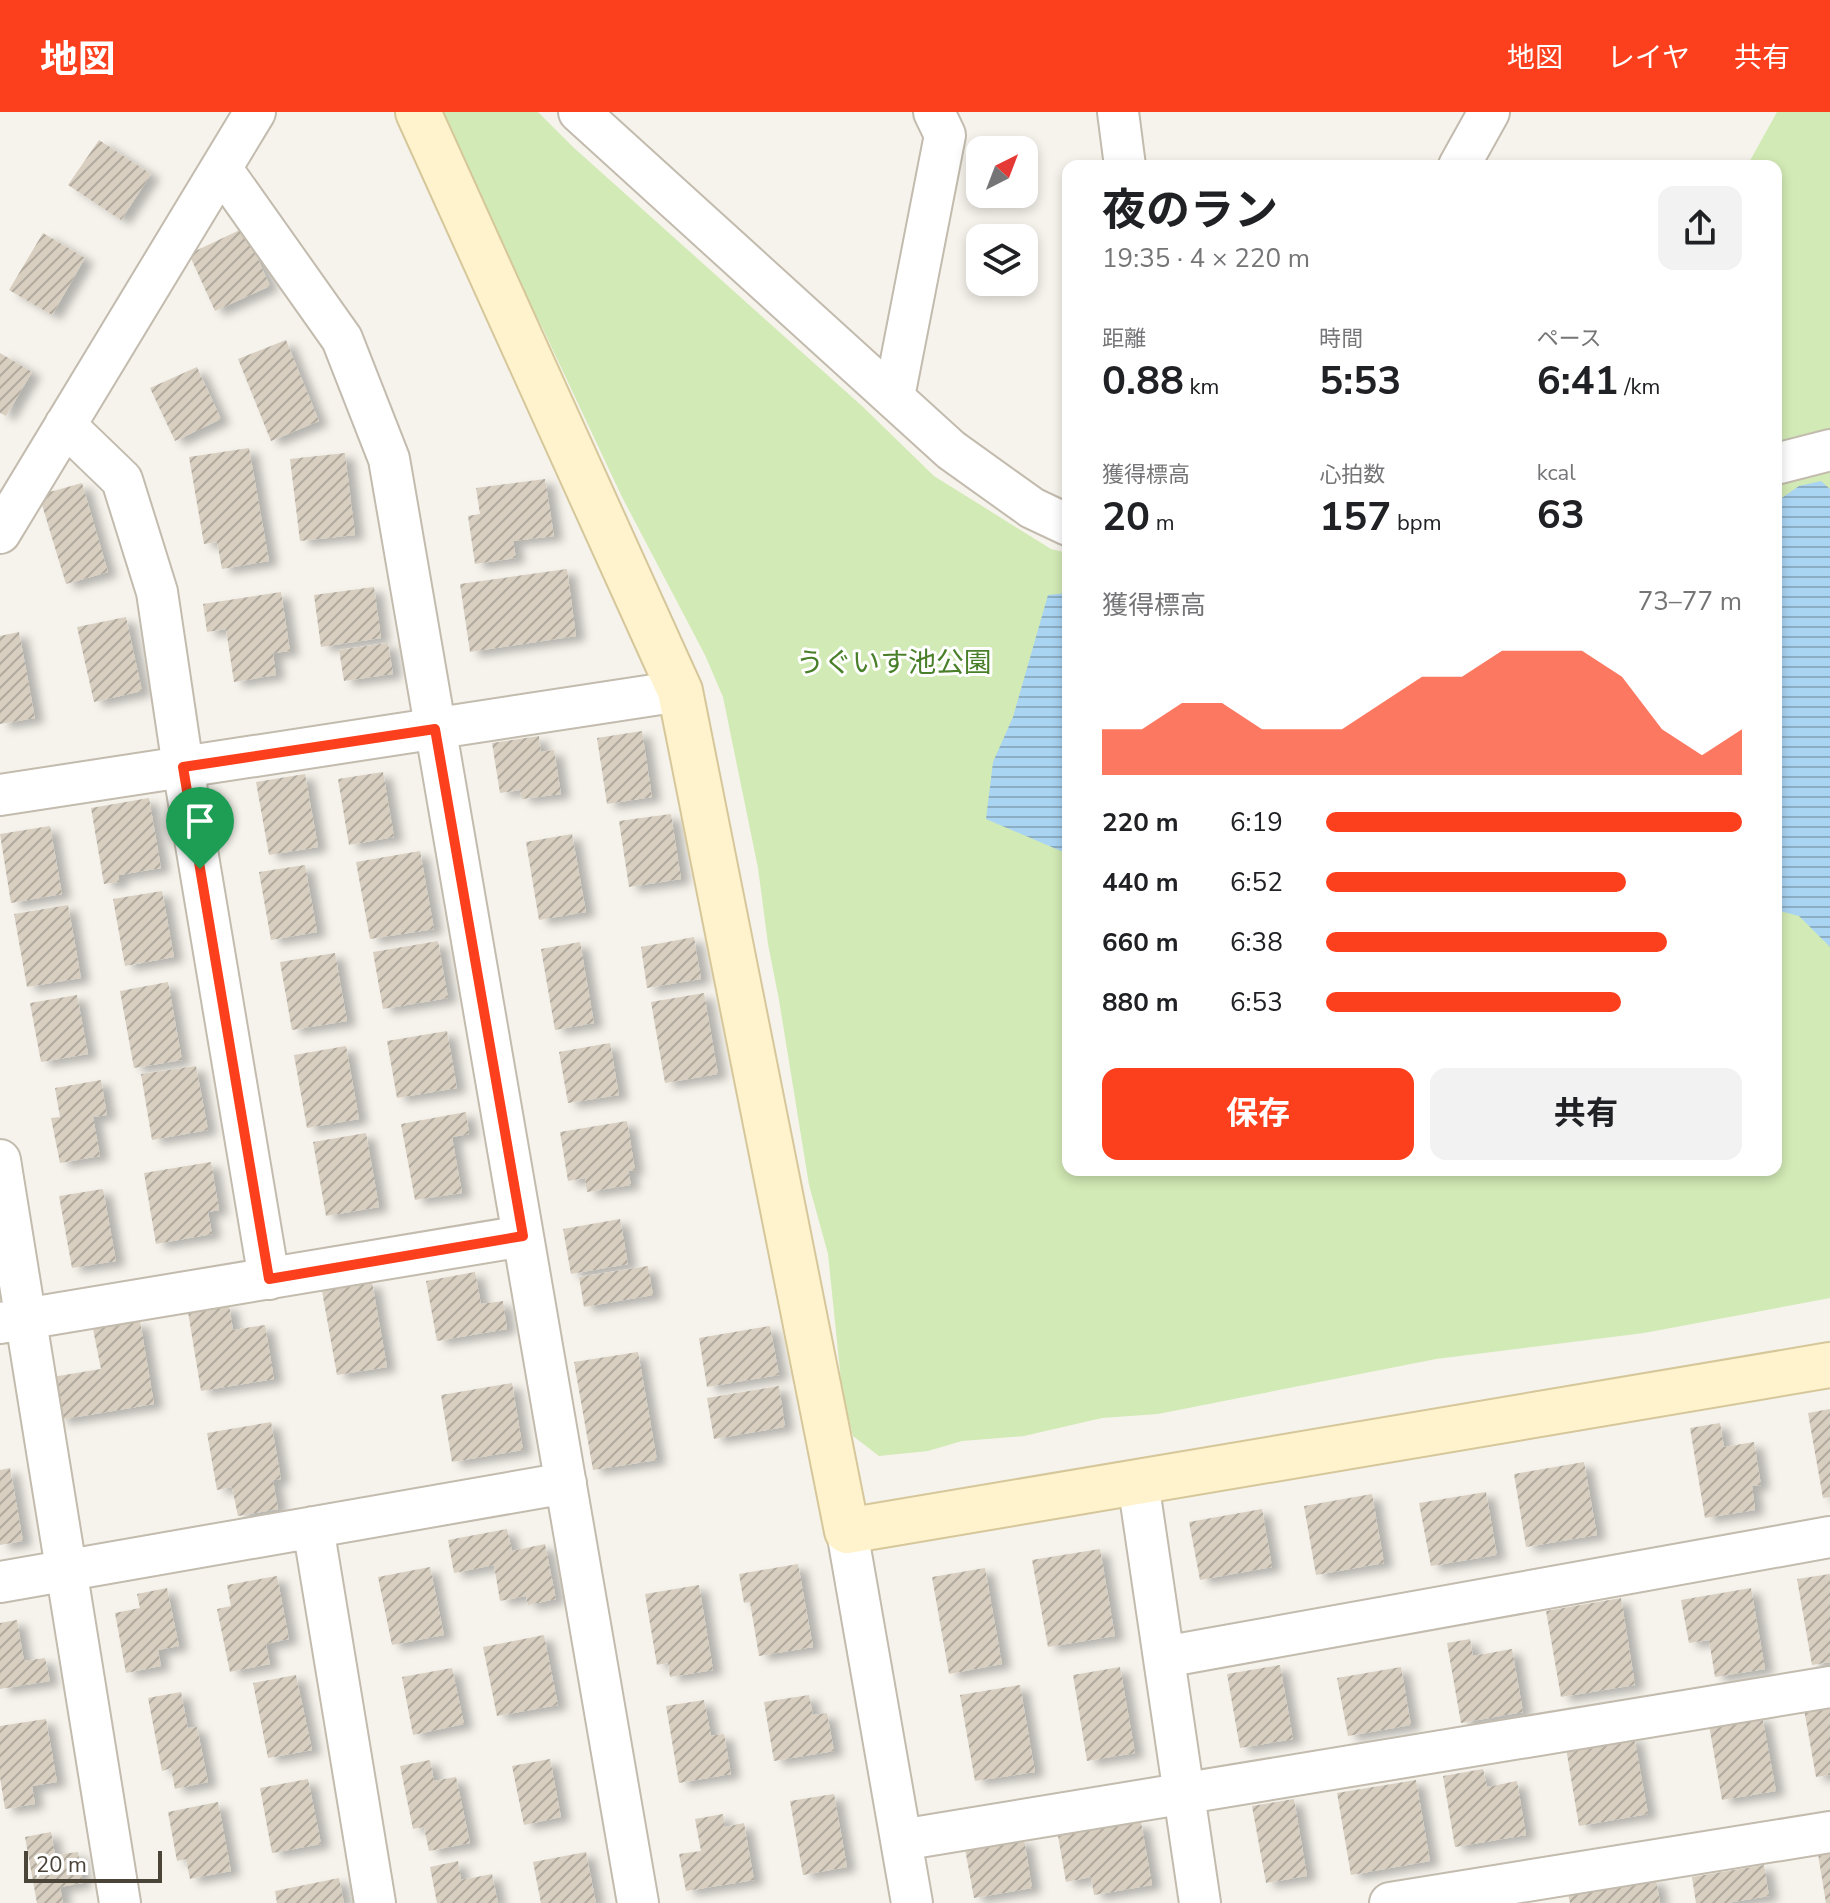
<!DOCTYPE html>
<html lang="ja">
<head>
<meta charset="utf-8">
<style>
  body { margin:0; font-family:"Nunito Sans","Noto Sans JP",sans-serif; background:#f2f2f2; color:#202124; height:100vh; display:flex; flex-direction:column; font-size:30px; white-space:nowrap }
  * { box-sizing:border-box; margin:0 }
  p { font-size:26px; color:#757577 }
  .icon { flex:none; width:44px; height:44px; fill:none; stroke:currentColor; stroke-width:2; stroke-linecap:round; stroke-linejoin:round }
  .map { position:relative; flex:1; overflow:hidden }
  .panel { position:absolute; left:1062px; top:48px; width:720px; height:1016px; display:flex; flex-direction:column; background:#fff; border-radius:16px; box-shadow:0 4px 12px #0003 }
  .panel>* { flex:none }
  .needle { width:52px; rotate:42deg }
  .controls { position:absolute; left:966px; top:24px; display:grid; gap:16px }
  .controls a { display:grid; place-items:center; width:72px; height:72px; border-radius:16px; background:#fff; box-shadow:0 4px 12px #0003; font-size:40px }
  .scale { position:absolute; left:24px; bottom:20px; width:138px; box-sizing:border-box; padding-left:8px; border:4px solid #4b4439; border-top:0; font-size:22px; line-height:28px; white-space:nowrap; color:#4b4439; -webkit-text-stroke:6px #fff; paint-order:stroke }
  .pin { position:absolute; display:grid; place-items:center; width:68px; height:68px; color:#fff; margin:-82px -34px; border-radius:50% 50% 50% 0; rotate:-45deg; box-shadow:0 0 8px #0007 }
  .pin .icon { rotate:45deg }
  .round { display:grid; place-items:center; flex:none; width:84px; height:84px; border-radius:16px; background:#f2f2f2 }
  .summary { display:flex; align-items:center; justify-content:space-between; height:136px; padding:0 40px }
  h1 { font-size:44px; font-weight:700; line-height:60px }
  .metrics { display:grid; grid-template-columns:repeat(3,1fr); gap:12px; height:136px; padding:8px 40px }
  .metrics div { display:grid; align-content:center }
  .metrics b { font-size:40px; font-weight:700 }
  .metrics small { font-size:22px; font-weight:400 }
  .metrics p { font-size:22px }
  .chart { height:224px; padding:16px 40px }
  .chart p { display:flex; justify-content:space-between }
  .chart svg { width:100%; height:144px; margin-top:8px; fill:#fc3f1d; opacity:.7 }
  .cta { display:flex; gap:16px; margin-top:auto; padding:16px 40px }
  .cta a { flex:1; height:92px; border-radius:16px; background:#fc3f1d; color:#fff; font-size:32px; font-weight:700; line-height:92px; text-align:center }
  .cta a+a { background:#f2f2f2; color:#202124 }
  ul { padding:0 40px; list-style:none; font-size:26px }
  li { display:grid; grid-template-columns:128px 96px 1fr; align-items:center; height:60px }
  li i { height:20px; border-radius:10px; background:#fc3f1d }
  header { display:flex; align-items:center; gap:48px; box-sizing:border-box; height:112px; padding:0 40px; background:#fc3f1d; color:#fff }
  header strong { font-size:38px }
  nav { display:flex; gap:44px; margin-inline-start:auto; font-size:28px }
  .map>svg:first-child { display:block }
  .park { fill:#d2eab5 }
  .water { fill:url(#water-rules) }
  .building { fill:url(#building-hatch); filter:url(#shadow) }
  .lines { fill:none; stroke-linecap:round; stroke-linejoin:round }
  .street-casing { stroke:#c2bbae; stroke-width:44 }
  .secondary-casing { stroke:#d6c79b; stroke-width:48 }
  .street { stroke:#fff; stroke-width:40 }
  .secondary { stroke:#fff3cd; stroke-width:44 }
  .route-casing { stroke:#fff; stroke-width:16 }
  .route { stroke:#fc3f1d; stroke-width:10 }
  .labels { text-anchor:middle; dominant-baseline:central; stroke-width:6; stroke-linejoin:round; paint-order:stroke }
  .park-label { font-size:28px; fill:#4a7f2a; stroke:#fff }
</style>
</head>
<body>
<header>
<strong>地図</strong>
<nav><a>地図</a><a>レイヤ</a><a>共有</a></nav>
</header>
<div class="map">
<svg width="1830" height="1791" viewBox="0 0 1830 1791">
  <defs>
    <pattern id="water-rules" width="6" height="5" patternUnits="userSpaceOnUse" patternTransform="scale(2)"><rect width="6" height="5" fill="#a9d4f2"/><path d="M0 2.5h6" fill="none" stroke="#8caec5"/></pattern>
    <pattern id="building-hatch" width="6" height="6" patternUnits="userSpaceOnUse" patternTransform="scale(2)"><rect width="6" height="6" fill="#d8cfc1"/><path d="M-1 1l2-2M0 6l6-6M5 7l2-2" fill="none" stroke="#b1aa9e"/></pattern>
    <filter id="shadow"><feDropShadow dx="9" dy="5" stdDeviation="4" flood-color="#0004"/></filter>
  </defs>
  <rect width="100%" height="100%" fill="#f6f3ec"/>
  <path class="park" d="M439,0H538L573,35L862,294L934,364L1051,437L1068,441V1058H1776V54H1747L1777,0H1830V1186L1644,1221L1436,1247L1158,1302L1102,1306L1024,1324L962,1329L928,1339L879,1344L853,1324L842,1278L828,1142L809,1073L779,888L768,832L758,756L723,585L705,543L622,385L543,217L494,123Z"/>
  <path class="water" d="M1821,369L1830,377V835L1799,804L1776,798V390L1799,374Z
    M1068,481V742L986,707L993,650L1013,605L1048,483Z"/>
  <path class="building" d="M99,28L151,62L121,108L68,73Z
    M244,116L270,174L215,199L189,142Z
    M43,121L85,146L52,203L9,178Z
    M286,228L319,309L271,329L238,247Z
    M0,241L32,260L6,304L0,301Z
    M197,255L221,307L175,329L150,276Z
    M249,336L269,449L222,457L217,430L204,432L189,345Z
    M345,341L355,423L300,429L290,347Z
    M545,367L554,424L513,429L516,446L475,452L468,404L480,402L476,376Z
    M82,371L108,460L66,472L39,383Z
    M567,457L576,524L470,540L460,472Z
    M374,475L381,526L321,535L314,483Z
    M281,480L290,539L273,541L276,563L234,570L226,517L207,520L203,492Z
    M126,505L142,579L94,590L77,515Z
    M19,520L35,606L0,612V524Z
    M388,531L393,562L344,569L339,538Z
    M642,619L652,685L607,692L597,626Z
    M539,624L541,640L554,638L561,682L522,687L520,678L500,681L492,631Z
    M383,660L394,725L349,733L338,667Z
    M305,662L318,735L269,743L256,670Z
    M149,686L161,756L119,763V770L104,772L91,696Z
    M671,702L681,767L629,775L619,709Z
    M50,714L62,782L11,791L0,722Z
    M572,722L586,800L539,808L526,730Z
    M420,739L434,817L370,827L356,750Z
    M305,753L317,820L271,828L259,760Z
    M162,779L174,845L125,854L113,787Z
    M68,793L81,866L27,875L14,802Z
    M694,825L701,867L647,876L641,835Z
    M438,829L448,886L383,897L373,840Z
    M580,830L594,911L555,918L541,837Z
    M335,841L347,909L292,918L280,850Z
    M168,870L182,948L134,956L120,879Z
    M704,881L718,962L665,971L651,890Z
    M77,883L88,942L41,950L30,891Z
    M447,919L457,976L397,986L387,929Z
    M610,931L619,983L568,991L559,940Z
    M346,934L359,1007L307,1016L294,943Z
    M196,954L208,1018L152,1028L141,962Z
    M101,968L107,1003L93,1005L100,1044L60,1051L51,1006L60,1005L55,976Z
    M466,1000L469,1022L452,1025L462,1081L415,1088L401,1012Z
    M627,1009L635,1058L628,1059L631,1073L587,1080L585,1066L568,1069L560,1020Z
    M366,1021L379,1095L326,1104L313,1030Z
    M211,1050L219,1098L208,1100L212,1122L156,1132L144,1061Z
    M103,1077L116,1149L72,1156L59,1084Z
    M620,1107L628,1152L571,1162L563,1117Z
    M648,1154L653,1183L584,1195L579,1165Z
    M475,1160L481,1192L503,1189L507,1217L437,1229L426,1169Z
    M372,1170L387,1255L337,1263L322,1179Z
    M229,1193L233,1218L265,1213L274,1267L201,1279L188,1200Z
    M140,1209L154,1292L59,1308L52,1265L101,1257L93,1217Z
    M770,1214L779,1263L707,1275L699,1226Z
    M638,1240L657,1348L593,1358L574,1250Z
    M512,1271L523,1338L452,1350L441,1283Z
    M779,1274L785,1315L714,1327L707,1286Z
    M1830,1297V1385L1823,1386L1808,1301Z
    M271,1310L281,1367L273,1368L278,1397L238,1404L232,1375L217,1378L207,1321Z
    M1720,1311L1724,1335L1754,1330L1761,1373L1752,1374L1755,1398L1705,1406L1690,1316Z
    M1584,1350L1597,1423L1526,1435L1514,1362Z
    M10,1356L23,1429L0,1433V1358Z
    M1486,1380L1497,1443L1431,1454L1419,1391Z
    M1372,1382L1384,1451L1316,1463L1304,1394Z
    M1262,1397L1272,1455L1200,1468L1189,1410Z
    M507,1417L512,1439L545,1432L556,1487L528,1493L526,1484L500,1489L494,1453L454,1461L448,1428Z
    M1100,1437L1115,1524L1048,1535L1032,1448Z
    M798,1452L813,1535L759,1544L750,1490L744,1491L739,1462Z
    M430,1455L444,1523L392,1533L378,1465Z
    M985,1456L1002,1552L949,1562L932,1465Z
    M1830,1462V1550L1812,1553L1797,1467Z
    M277,1464L289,1527L266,1532L270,1552L230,1560L217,1497L231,1494L227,1473Z
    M699,1473L713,1558L670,1565L668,1551L657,1553L645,1482Z
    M167,1476L179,1534L158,1538L161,1554L126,1561L115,1501L140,1496L137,1482Z
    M1751,1476L1765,1557L1715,1565L1709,1528L1689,1531L1681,1488Z
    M1621,1486L1635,1573L1561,1585L1546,1499Z
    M17,1508L24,1549L45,1546L50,1569L0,1577V1511Z
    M544,1523L558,1593L497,1604L483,1535Z
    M1470,1527L1473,1544L1512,1537L1523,1600L1461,1611L1447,1531Z
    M1280,1553L1293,1627L1240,1636L1227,1562Z
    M1120,1555L1135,1641L1087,1649L1073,1563Z
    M1401,1555L1411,1613L1348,1624L1337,1566Z
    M452,1556L464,1612L413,1623L402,1565Z
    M296,1563L312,1638L268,1646L253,1571Z
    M1020,1573L1035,1660L975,1669L960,1583Z
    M181,1580L188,1616L197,1615L208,1670L175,1677L171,1656L162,1659L148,1586Z
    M809,1583L813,1603L827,1601L834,1639L774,1649L764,1590Z
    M704,1588L711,1624L724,1622L731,1662L679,1671L666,1594Z
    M1830,1592V1663L1816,1665L1804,1597Z
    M1762,1604L1776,1679L1722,1688L1709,1613Z
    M46,1607L57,1670L32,1674L35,1692L5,1697L0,1665V1614Z
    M1634,1624L1648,1702L1579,1714L1566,1636Z
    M550,1647L561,1705L524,1713L512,1654Z
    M430,1648L434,1669L456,1665L470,1731L429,1739L424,1715L413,1717L400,1654Z
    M1483,1657L1487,1675L1517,1669L1526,1723L1455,1735L1443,1664Z
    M308,1667L321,1732L272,1741L260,1676Z
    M1416,1668L1430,1749L1351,1763L1337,1681Z
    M834,1682L847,1755L803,1763L790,1689Z
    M1294,1687L1307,1764L1266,1771L1252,1694Z
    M218,1690L231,1759L190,1767L186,1747L177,1749L168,1700Z
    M723,1702L725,1715L744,1711L754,1768L686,1779L679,1742L701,1739L695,1707Z
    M1141,1710L1152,1773L1094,1783L1091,1765L1066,1770L1058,1724Z
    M51,1720L55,1743L78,1740L83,1771L60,1775L63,1791H37L25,1725Z
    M1024,1727L1032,1776L974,1786L965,1737Z
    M586,1740L596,1791H541L533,1750Z
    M1830,1740V1791H1826L1818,1742Z
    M458,1749L461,1768L492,1762L498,1791H437L430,1755Z
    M1764,1753L1769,1784L1727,1791H1696L1692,1765Z
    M339,1766L344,1791H277L275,1779Z
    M1656,1767L1660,1791H1570L1568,1782Z"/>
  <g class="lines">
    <g class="street-casing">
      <path id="street" d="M579,0L951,338L1032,396L1068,413
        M1118,0L1125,54
        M1459,54L1489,0
        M221,56L342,227L389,347L638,1791
        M894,285L945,23L934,0
        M65,313L122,368L157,480L183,655L269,1167
        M1776,352L1830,338
        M0,421L255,0
        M0,683L680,579
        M0,1048L120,1791
        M0,1211L523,1124
        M1138,1370L1200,1791
        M313,1415L375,1791
        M847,1419L912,1791
        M0,1470L566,1371
        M1164,1545L1830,1425
        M901,1728L1830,1575
        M1390,1791L1830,1720"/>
    </g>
    <g class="secondary-casing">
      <path id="secondary" d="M418,0L680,579L847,1419L1830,1253"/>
    </g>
    <use href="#street" class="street"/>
    <use href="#secondary" class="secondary"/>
  </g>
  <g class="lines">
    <g class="route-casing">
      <path id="route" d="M435,617L523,1124L269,1167L183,655Z"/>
    </g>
    <use href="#route" class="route"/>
  </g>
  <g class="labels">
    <g class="park-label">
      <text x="894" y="551">うぐいす池公園</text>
    </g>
  </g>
</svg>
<div class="controls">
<a><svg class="needle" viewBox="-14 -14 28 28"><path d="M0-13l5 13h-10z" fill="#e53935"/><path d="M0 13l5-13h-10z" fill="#757577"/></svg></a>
<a><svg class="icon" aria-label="layers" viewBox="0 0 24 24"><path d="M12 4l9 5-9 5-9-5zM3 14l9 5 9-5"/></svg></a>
</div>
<div class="scale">20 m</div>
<div class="pin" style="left:200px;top:757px;background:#1e9e55"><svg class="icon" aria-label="arrive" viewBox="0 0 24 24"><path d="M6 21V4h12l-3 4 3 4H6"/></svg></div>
<section class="panel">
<div class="summary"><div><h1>夜のラン</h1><p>19:35 · 4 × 220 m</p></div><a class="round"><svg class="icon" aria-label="share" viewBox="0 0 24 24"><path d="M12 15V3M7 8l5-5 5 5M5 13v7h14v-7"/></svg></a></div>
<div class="metrics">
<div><p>距離</p><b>0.88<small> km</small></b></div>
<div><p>時間</p><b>5:53</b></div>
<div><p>ペース</p><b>6:41<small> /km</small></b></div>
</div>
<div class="metrics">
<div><p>獲得標高</p><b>20<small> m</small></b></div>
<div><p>心拍数</p><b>157<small> bpm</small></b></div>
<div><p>kcal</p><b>63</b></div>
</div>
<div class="chart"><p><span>獲得標高</span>73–77 m</p>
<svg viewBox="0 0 160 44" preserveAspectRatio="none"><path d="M0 44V30L10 30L20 22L30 22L40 30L50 30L60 30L70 22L80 14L90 14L100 6L110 6L120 6L130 14L140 30L150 38L160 30V44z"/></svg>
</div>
<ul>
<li><b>220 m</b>6:19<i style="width:100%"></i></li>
<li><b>440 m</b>6:52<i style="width:72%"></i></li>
<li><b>660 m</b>6:38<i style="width:82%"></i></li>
<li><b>880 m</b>6:53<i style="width:71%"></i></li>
</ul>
<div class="cta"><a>保存</a><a>共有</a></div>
</section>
</div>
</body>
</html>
